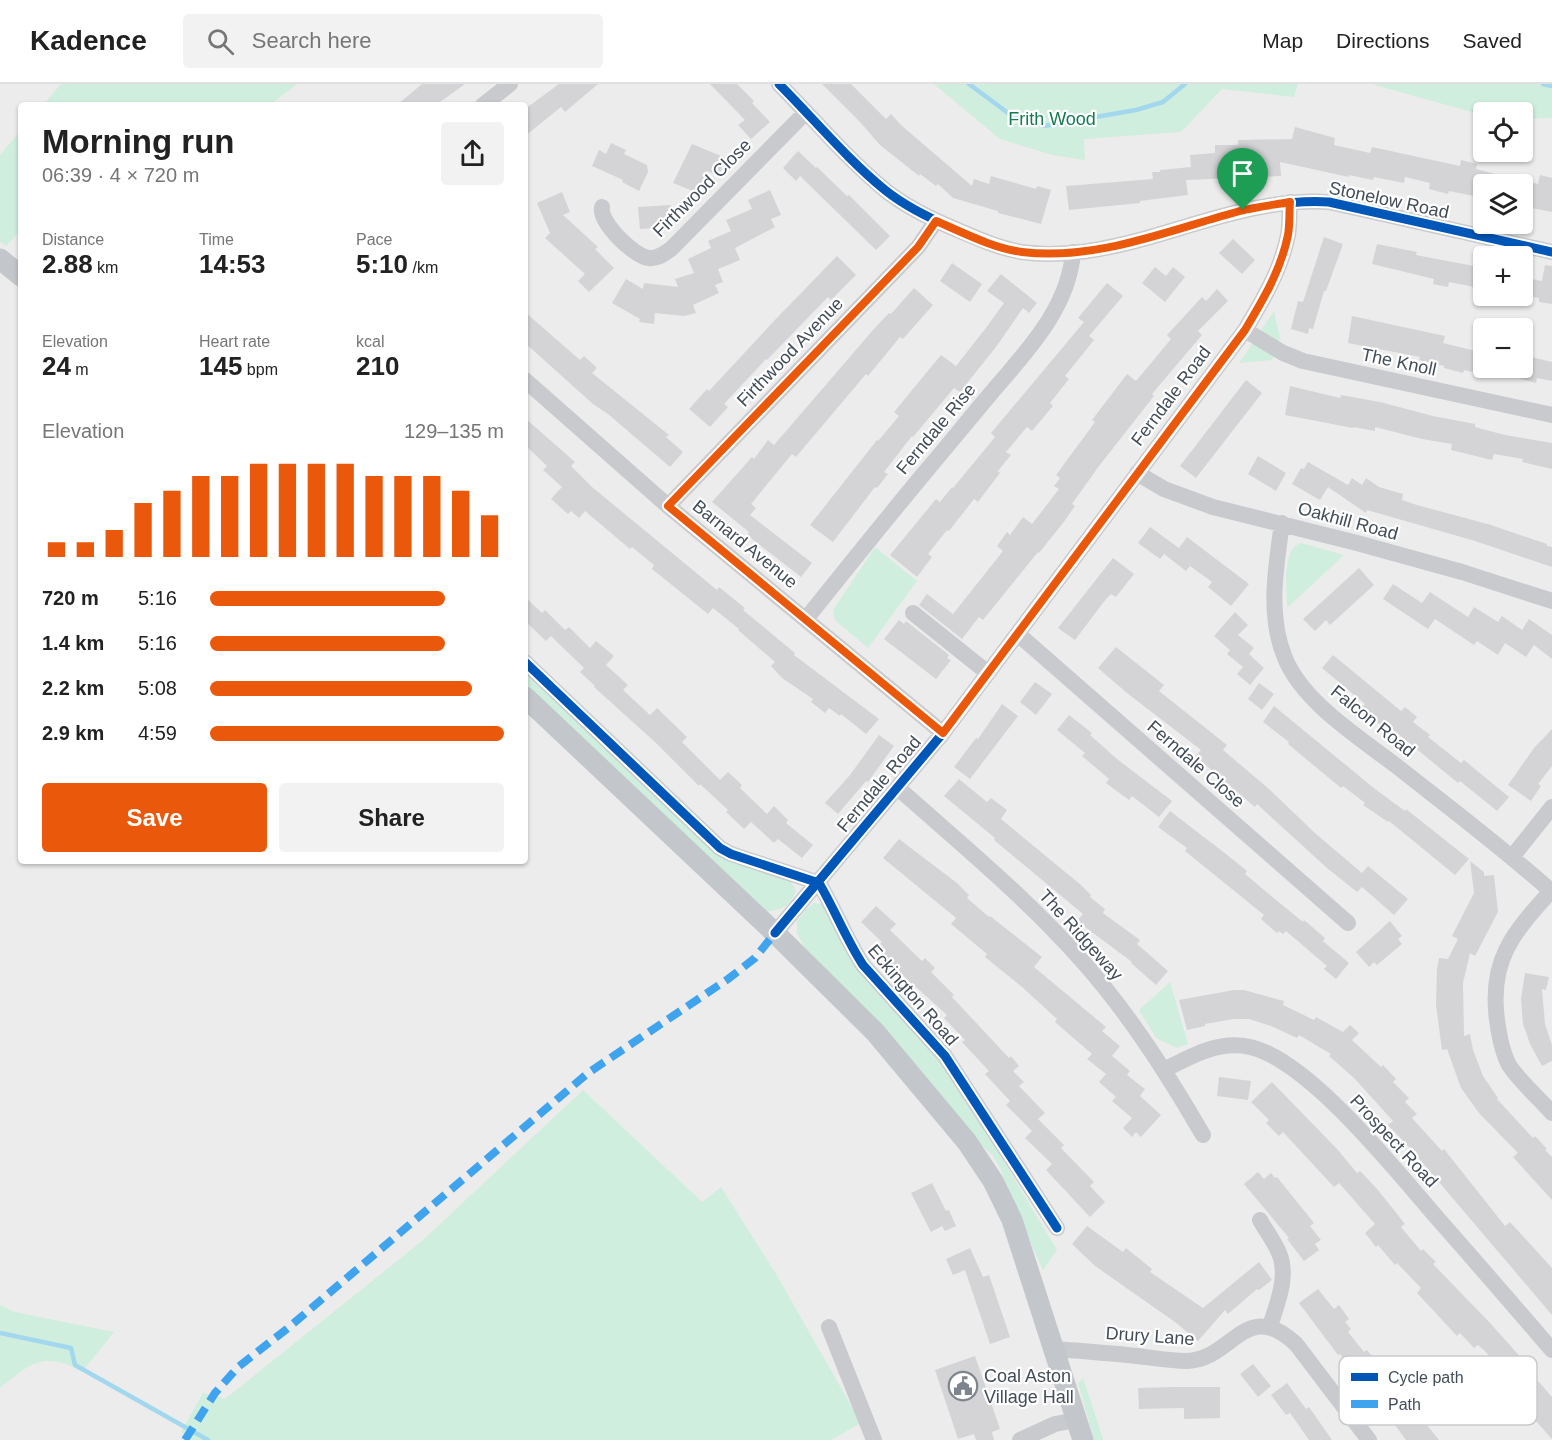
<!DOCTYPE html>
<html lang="en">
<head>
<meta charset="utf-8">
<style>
  body { margin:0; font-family:Helvetica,sans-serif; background:#f2f2f2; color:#222; height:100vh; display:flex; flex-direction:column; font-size:22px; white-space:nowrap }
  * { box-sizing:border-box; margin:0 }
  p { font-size:20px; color:#767676 }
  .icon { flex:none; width:33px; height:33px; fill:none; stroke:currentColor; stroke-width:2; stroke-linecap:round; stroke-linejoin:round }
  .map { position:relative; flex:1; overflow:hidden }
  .sheet { position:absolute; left:18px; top:18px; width:510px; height:762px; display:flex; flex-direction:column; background:#fff; border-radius:6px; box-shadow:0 2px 4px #0004 }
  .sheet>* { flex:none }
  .buttons { position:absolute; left:1473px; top:18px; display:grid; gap:12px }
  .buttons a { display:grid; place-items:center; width:60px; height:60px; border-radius:6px; background:#fff; box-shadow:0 2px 4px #0004; font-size:30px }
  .pin { position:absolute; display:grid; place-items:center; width:51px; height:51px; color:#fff; margin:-62px -26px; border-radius:50% 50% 50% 0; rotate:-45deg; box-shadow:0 0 6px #0007 }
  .pin .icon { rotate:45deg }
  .round { display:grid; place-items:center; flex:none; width:63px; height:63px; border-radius:6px; background:#f2f2f2 }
  .headline { display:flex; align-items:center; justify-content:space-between; height:102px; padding:0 24px }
  h1 { font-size:33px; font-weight:700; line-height:45px }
  .stats { display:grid; grid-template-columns:repeat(3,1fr); gap:9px; height:102px; padding:6px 24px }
  .stats div { display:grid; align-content:center }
  .stats b { font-size:26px; font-weight:700 }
  .stats small { font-size:16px; font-weight:400 }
  .stats p { font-size:16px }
  .chart { height:168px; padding:12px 24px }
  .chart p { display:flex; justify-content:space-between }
  .chart svg { width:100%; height:108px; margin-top:6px; stroke:#ea580c; stroke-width:6 }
  .cta { display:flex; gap:12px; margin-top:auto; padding:12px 24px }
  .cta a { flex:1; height:69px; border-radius:6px; background:#ea580c; color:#fff; font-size:24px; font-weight:700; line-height:69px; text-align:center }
  .cta a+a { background:#f2f2f2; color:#222 }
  ul { padding:0 24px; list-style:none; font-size:20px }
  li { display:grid; grid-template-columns:96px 72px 1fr; align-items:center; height:45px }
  li i { height:15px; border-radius:8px; background:#ea580c }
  header { display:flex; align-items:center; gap:36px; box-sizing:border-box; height:84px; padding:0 30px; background:#fff; border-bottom:2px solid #e0e0e0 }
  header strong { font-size:28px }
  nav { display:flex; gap:33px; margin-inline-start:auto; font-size:21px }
  .search { width:420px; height:54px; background:#f2f2f2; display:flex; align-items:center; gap:15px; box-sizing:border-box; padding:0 21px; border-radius:6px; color:#767676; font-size:22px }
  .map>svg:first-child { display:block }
  .green { fill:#cfeedd }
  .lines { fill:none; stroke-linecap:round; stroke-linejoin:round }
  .stream { stroke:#a2d7ed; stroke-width:4.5 }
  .building { fill:#d4d4d7 }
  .minor { stroke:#c8cacd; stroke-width:16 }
  .major { stroke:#c3c7cb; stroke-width:21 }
  .quiet { stroke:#3fa4ed; stroke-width:8; stroke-dasharray:15 8; stroke-linecap:butt }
  .cycleway-casing { stroke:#fff; stroke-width:13 }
  .cycleway { stroke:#0057b8; stroke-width:9 }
  .route-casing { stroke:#fff; stroke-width:12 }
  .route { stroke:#ea580c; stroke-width:8 }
  .labels { text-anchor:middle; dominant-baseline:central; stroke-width:4.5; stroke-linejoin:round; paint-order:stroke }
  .park-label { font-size:18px; fill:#147a50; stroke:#fff }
  .street-label { font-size:18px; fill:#434d59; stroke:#fff }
  .poi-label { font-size:18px; fill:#434d59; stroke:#fff; text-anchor:start }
  .key { fill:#fff; stroke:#c7cacd; stroke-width:1.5 }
  .key-label { font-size:16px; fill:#434d59 }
</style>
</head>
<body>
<header>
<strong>Kadence</strong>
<div class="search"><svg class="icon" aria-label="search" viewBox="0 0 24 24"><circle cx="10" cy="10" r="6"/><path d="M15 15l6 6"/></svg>Search here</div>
<nav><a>Map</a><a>Directions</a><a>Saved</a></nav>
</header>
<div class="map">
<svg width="1552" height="1356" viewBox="0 0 1552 1356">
  <rect width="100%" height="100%" fill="#edecec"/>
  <path class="green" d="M61,0H297L270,21H43Z
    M934,0H1298L1294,13L1222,5L1181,48L1084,55L1085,76L1052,71L1000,55Z
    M1371,0H1552V34L1523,35L1522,28H1484L1483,31Z
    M21,46V146L6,162L0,157V71Z
    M1274,227L1280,254L1272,276L1239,279Z
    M1301,459L1344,471L1287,524C1287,507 1281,465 1301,459Z
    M875,463L917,497L868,564L835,536L833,526Z
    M525,587L714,767L790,797L796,806C792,821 781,827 767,827L525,602Z
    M814,819L823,820L959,1003L1057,1166L1043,1186L1008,1109L1001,1086L992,1071L979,1059L803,861L797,849V837L806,825Z
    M1170,898L1188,960L1177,964L1156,954L1139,926Z
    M583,1006L702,1118L721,1103L776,1190L861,1339L831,1356H193L181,1348L203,1309L225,1315L422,1157Z
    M0,1221L15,1228L114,1248L82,1288C44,1266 31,1279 0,1304Z
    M1083,1294L1103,1355V1356H1094L1078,1299Z"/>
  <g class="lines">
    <path class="stream" d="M969,0L1008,29L1044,42L1136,26L1163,18L1185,0
      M1543,0L1552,2
      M0,1249L71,1264L75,1281L208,1356"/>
  </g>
  <path class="building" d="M422,0H465L436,21H397Z
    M559,0H598L565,28L561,23L525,52V25Z
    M710,0H737L754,17L752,19L770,38L751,55L738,41L745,36Z
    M822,0H851L886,35L891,30L901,41L972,102L974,95L989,100L991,92L1036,105L1037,102L1051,106L1041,140L998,129V127L953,114L938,100L936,102L920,90L919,92L880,61L860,38Z
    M1295,43L1335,54L1334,61L1370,69L1372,63L1460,82L1461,76L1477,80L1476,85L1518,96L1517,100H1484V114L1449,107L1448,110L1429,105L1430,99L1405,93L1404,99L1374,93L1373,96L1349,91V93L1280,78L1281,92L1186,96L1188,111L1140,117V119L1069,126L1066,102L1153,95L1152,88H1160V86L1191,83L1190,71L1215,69V61H1238V56L1292,55Z
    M611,59L626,66L624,70L647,81L648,88L639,107L622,98L623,96L592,82L599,66L606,70Z
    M692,60L726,74L719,92L707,87L698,109L673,99Z
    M798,67L816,84L817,83L847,112L849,111L890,152L876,166L800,92L796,97L783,84Z
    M1540,91L1552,94V128L1522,122V97L1538,100Z
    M770,106L781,131L771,135L775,143L735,164L740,176L718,185L723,198L715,201L719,209L693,221L696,229L684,232L655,229L654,240L639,238L640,235L612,219L626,195L643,205L644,199L678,203L675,195L694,189L688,175L711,164L708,157L731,147L726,136L752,125L748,116Z
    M562,108L570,128L563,131L598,163L595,165L614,184L589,208L578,197L585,190L545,154L550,149L537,119Z
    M671,121L672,134H666L667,143L640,145L638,123Z
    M1324,153L1343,160L1326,207H1324L1313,245L1309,244L1308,250L1291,245L1298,217L1303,218Z
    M1233,155L1255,176L1242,190L1219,169Z
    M1377,160L1417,168L1416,171L1484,184V205L1449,198L1448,203L1433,200L1434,195L1372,180Z
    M837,172L856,191L831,216L828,213L767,276L766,275L724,320L728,323L710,343L689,325L707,305L709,307L772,239Z
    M952,179L982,200L970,218L940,197Z
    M1545,181L1552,182V220L1539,218V214L1522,211V193L1542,197Z
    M1155,183L1166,192L1173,183L1185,193L1165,218L1142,199Z
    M1001,190L1037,219L1029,229L1023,224L996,263L960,308L954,304L913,353L912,352L884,388L888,390L877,404L875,403L833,458L810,441L877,356L878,357L899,332L894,328L941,271L956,282L985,245L1004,219L987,207Z
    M1107,199L1123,212L1089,252L1094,256L1065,292L1069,295L1050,319L1053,322L1032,347L1027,343L1006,368L1011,371L998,387L1000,389L978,418L974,415L949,447L947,446L928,470L932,473L917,493L890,471L936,415L940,418L952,403L953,404L995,353L991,349L1084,238L1078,234Z
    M914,204L933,221L903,255L900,253L868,292L866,290L796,373L792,370L751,420L756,424L750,431L812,479L801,493L747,451L749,448L712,418L752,373L754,375L768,356L774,361L873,246L889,229L891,230Z
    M1217,205L1228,217L1198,247L1202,251L1152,310L1154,312L1099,382L1072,420L1075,422L1063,439L1039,469L1038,468L983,536L979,533L962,555L919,521L927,510L953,530L1003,467L997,462L1007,448L1010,451L1023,433L1032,440L1059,405L1054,402L1060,394L1056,391L1095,338L1092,336L1127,290L1136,297L1171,255L1167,251L1202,213L1206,217Z
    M525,228L580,276L584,272L597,284L592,289L669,351L666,353L683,368L670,383L608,330L593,320L525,259Z
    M1352,232L1445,252L1443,259L1484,269V291L1464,286L1463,289L1444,284V282L1419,276L1420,273L1348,259Z
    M1523,271L1552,278V297L1537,294L1536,299L1518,294L1520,284H1522Z
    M1246,296L1262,309L1196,394L1180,382Z
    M1290,302L1340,314L1341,311L1380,318L1433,332L1475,340V343L1505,351L1552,359V385L1522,378L1523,375L1494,370L1492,376L1451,366L1452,360L1422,355L1375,343V347L1353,343V344L1285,331Z
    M525,334L575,378L571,382L592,403L717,506L719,503L745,524L743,526L795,569L794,571L879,635L866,650L841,630L840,632L829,624L825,629L811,618L813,615L782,594L771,582L775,578L738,546L739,545L713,524L708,530L652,485L654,481L632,463L630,465L585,427L579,434L571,427L568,430L551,415L562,403L543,386L547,382L525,361Z
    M1258,372L1286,389L1276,407L1248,390Z
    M1308,378L1348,401L1352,394L1362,401L1366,394L1379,403L1403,410L1402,416L1417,421L1491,441L1547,460V462L1552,463V483L1475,457L1367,426L1366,429L1328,403L1320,416L1292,400L1301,384L1304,385Z
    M1150,443L1179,464L1187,453L1249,500L1231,522L1208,503L1212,498L1190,482L1186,487L1164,470L1160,475L1138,459Z
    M1113,474L1134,490L1116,513L1111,510L1106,515L1075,556L1058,544Z
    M1359,484L1374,501L1330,541L1326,536L1315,547L1303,535Z
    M1393,500L1422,519L1430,508L1468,533L1474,523L1498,538L1502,532L1522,546L1529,535L1552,551V575L1534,561L1526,573L1505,559L1498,571L1477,557L1474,561L1435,535L1428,545L1383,515Z
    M525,513L542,529L545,526L565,546L569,543L590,564L596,557L614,572L606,581L628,601L623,606L650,631L657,624L687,653L682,658L720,696L728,688L742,701L740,704L767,730L774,722L788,736L786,739L813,761L802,774L778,755L774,759L751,738L744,745L726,728L728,726L700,700L699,702L656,659L594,603L595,602L580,588L584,584L551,552L546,557L525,537Z
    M1235,528L1248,541L1238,551L1254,564L1249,570L1264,584L1250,601L1237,590L1243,583L1227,570L1230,566L1214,552Z
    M899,536L904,540L906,537L949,571L947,574L951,576L936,595L884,555Z
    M1116,563L1164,601L1159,607L1227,661L1223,666L1269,705L1316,750L1362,789L1368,782L1408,815L1394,831L1362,803L1357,808L1327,784L1257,720L1255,723L1195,672L1201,666L1127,609L1098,584Z
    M1333,571L1401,627L1405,623L1417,633L1413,638L1430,651L1428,653L1461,679L1464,676L1509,713L1497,727L1460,697L1458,699L1386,640L1383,643L1361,625L1365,620L1322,584Z
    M1035,598L1052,610L1036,631L1020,618Z
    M1259,599L1274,610L1262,626L1248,615Z
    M1002,620L1018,632L970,695L954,683L976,654L978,655Z
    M1274,622L1375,705L1405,727L1406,725L1469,775L1455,791L1389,737L1388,738L1363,721L1365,719L1343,702L1341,704L1288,660L1289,658L1263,638Z
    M1069,631L1092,649L1090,651L1117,675L1172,717L1159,733L1132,712L1129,716L1106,699L1109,695L1082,672L1085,669L1057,646Z
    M1552,645V682L1538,700L1541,702L1531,717L1508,701L1534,664Z
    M879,651L894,662L868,698L866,697L838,730L825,719L850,691Z
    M959,695L987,718L991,714L1007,726L1001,735L1081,801L1091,811L1090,813L1105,825L1103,829L1140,856L1137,860L1168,887L1156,901L1131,879L1132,878L1077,837L1083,830L994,756L995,754L944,712Z
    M1170,727L1226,770L1247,787L1245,790L1270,811L1303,838L1304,836L1325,854L1323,857L1349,879L1336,895L1324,885L1327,882L1286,847L1283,850L1279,847L1277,849L1261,835L1264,831L1185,767L1187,764L1158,743Z
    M899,755L957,799L969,811L967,814L989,833L990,832L1042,873L1034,883L1106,943L1102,947L1120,962L1112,972L1130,987L1127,991L1145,1005L1140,1012L1161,1031L1141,1053L1136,1048L1132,1053L1123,1044L1132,1034L1112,1017L1116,1013L1099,998L1106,990L1087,975L1092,970L1055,938L1057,935L1022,903L985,873L987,870L951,840L956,834L883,774Z
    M1470,777L1484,788V792L1494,791L1498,828L1475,872L1470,869L1463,899L1464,952L1470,950L1473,966L1483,992L1498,1014L1497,1015L1533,1054L1535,1052L1547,1065L1545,1066L1552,1073V1116L1513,1073L1518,1069L1479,1029L1461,1004L1447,965L1442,966L1436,921L1437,885L1439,874L1448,875L1458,855L1452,852L1474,809Z
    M876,822L896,840L890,846L922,877L925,874L935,884L931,888L954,911L952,913L1009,974L1011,972L1019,982L1013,987L1024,998L1019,1002L1045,1029L1038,1035L1064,1061L1061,1064L1094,1098L1090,1102L1105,1118L1090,1133L1046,1086L1052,1080L1025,1054L1032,1047L1006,1021L1010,1017L985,990L989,987L962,958L965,956L944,934L947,931L916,903L915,904L877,863L882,858L861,838Z
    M1390,837L1402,852L1398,855L1402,860L1377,881L1374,878L1369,883L1356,868Z
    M1525,889L1549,893L1546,906L1542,905L1545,940L1552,961V977L1542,982L1530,960L1523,940L1521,915Z
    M1234,906H1244L1284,917L1283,921L1314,936L1316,933L1343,948L1350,941L1359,949L1352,956L1381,983L1383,981L1396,995L1393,998L1409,1014L1405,1018L1417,1030L1412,1034L1442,1067L1444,1065L1505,1142L1510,1138L1552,1184V1231L1410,1064L1388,1041L1393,1037L1355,995L1329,972L1331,970L1299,951L1297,954L1271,942L1249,935H1234L1205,940V942L1187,946L1179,916Z
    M1219,993L1251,997L1248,1016L1217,1012Z
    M1272,998L1338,1066L1357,1089L1360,1087L1378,1106L1405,1140L1401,1143L1421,1167L1423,1165L1436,1178L1433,1180L1490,1239L1533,1287L1531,1289L1552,1313V1355L1516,1315L1519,1312L1502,1292L1504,1290L1485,1267L1478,1261L1474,1264L1460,1249L1457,1252L1417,1209L1421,1204L1397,1179L1395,1181L1378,1161L1376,1163L1365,1149L1375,1140L1339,1099L1334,1103L1283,1048L1279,1052L1266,1039L1269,1036L1251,1018Z
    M1258,1088L1264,1095L1271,1089L1275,1094L1277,1093L1314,1139L1310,1142L1321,1156L1315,1160L1319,1166L1304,1177L1287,1155L1289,1154L1244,1100Z
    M932,1099L946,1127L949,1126L956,1142L945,1147L942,1142L931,1148L911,1109Z
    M1087,1142L1123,1168L1126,1164L1152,1185L1150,1188L1203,1224L1259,1178L1272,1196L1259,1206L1257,1205L1228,1230L1225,1226L1198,1257L1175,1238L1095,1182L1072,1160Z
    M970,1164L983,1193L989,1191L1010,1253L990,1260L965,1186L953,1191L946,1175Z
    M1318,1205L1334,1225L1339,1221L1349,1235L1345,1238L1351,1245L1348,1248L1364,1268L1367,1266L1439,1356H1406L1373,1311L1340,1270L1338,1271L1299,1219Z
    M975,1272L1000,1345L992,1348L994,1356H976L974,1350L958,1355L935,1286Z
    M1253,1280L1271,1302L1258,1313L1240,1290Z
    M1287,1299L1306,1325L1309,1323L1332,1356H1309L1290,1329L1286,1331L1271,1311Z
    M1174,1303H1220V1334L1184,1335V1324L1139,1325L1138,1304Z"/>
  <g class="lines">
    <path class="minor" d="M779,0C814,35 847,75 885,106C905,122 929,134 953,144C974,153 998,164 1021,168C1064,174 1107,165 1147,154C1207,137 1267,114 1329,118L1552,168
      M483,21L510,0
      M602,123C599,138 633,172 649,174C657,175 664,170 671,165L806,28
      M1245,246L1283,269L1303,277L1552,331
      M525,296L668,422L943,649
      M1137,389L1164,405L1213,423L1357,459L1462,488L1552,517
      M668,422L918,163L936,137
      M1282,439C1276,483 1267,531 1285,574C1303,619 1362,655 1399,684C1451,725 1503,764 1552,808
      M913,529L988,589
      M806,535C846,485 886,435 927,386C949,360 970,334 992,308C1026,268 1069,224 1073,168
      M1018,550L1348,839
      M525,578L720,764L731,770L819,799C835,826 846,855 863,881L945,972L1057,1144
      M898,704C961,760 1028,815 1084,879C1130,931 1168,991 1203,1051
      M1512,773L1552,723
      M1551,807C1513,849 1489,876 1497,936C1499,951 1502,968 1509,981C1520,998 1538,1013 1552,1029
      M775,849L943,649L1245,246C1263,216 1281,186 1288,151C1290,140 1289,129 1290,118
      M1164,986C1191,972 1219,956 1250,963C1309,976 1398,1089 1439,1136C1477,1179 1514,1222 1552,1266
      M1260,1136C1266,1147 1274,1157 1279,1169C1289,1192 1277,1220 1270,1242
      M829,1243L874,1356
      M1054,1265C1082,1267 1109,1269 1137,1272C1154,1274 1171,1277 1187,1277C1234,1275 1245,1213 1296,1260L1369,1356
      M1020,1356L1055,1340L1077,1336"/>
    <path class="major" d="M0,175L21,192
      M525,613L775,849L875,948L967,1058L993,1097L1012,1136L1083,1356"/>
    <path class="quiet" d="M185,1356L215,1309L238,1283L288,1244L588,989L728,895L755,874L775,849"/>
    <g class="cycleway-casing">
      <path id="cycleway" d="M779,0C814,35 847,75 885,106C905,122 929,134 953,144C974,153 998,164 1021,168C1064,174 1107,165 1147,154C1207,137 1267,114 1329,118L1552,168
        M525,578L720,764L731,770L819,799C835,826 846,855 863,881L945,972L1057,1144
        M775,849L943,649L1245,246C1263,216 1281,186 1288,151C1290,140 1289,129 1290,118"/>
    </g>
    <use href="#cycleway" class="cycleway"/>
  </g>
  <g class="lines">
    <g class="route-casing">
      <path id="route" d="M1290,118C1289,129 1290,140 1288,151C1281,186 1263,216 1245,246L943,649L668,422L918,163L936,137C964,149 993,164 1022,168C1097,177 1169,146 1240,127C1256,123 1273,121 1290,118Z"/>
    </g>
    <use href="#route" class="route"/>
  </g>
  <defs>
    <g id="civic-ring" transform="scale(1.5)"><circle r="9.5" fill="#fff" stroke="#7e858c" stroke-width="1.5"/><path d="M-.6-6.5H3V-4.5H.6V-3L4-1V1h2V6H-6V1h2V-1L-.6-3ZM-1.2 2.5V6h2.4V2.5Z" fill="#7e858c"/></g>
  </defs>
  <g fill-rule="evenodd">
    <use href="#civic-ring" x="963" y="1302"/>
  </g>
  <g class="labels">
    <g class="park-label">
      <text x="1052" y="35">Frith Wood</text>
    </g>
    <g class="street-label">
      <text transform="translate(702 104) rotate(-45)">Firthwood Close</text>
      <text transform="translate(1389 116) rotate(12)">Stonelow Road</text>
      <text transform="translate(790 268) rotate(-46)">Firthwood Avenue</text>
      <text transform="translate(1399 278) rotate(12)">The Knoll</text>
      <text transform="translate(1171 312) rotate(-53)">Ferndale Road</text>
      <text transform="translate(936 345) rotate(-50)">Ferndale Rise</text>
      <text transform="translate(1348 437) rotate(15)">Oakhill Road</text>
      <text transform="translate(745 460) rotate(39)">Barnard Avenue</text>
      <text transform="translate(1373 637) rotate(39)">Falcon Road</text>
      <text transform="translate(1196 680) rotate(41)">Ferndale Close</text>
      <text transform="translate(879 700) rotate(-50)">Ferndale Road</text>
      <text transform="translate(1081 851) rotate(48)">The Ridgeway</text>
      <text transform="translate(913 911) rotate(49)">Eckington Road</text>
      <text transform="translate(1394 1057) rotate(47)">Prospect Road</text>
      <text transform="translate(1150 1252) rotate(4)">Drury Lane</text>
    </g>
    <g class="poi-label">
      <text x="984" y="1292">Coal Aston<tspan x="984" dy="21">Village Hall</tspan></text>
    </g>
  </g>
  <rect x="1339" y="1272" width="198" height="69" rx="9" class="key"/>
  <rect x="1351" y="1289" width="27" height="8" fill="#0057b8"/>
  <rect x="1351" y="1316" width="27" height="8" fill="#3fa4ed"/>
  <g class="key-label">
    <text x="1388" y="1299">Cycle path</text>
    <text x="1388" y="1326">Path</text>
  </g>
</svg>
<div class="buttons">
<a><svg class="icon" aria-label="locate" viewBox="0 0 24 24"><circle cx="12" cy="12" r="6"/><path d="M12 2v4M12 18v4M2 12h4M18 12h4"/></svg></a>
<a><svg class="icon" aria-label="layers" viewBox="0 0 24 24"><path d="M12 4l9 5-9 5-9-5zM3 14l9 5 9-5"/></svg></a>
<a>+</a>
<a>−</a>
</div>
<div class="pin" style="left:1243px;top:126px;background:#1e9e55"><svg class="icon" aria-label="arrive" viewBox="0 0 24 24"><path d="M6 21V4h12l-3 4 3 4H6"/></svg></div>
<section class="sheet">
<div class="headline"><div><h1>Morning run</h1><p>06:39 · 4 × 720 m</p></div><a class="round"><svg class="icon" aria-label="share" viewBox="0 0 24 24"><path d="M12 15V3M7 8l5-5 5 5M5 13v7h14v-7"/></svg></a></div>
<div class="stats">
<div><p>Distance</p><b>2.88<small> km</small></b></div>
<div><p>Time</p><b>14:53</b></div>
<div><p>Pace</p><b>5:10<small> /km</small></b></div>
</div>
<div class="stats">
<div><p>Elevation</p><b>24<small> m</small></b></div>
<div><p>Heart rate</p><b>145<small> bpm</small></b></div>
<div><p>kcal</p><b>210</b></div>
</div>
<div class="chart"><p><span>Elevation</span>129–135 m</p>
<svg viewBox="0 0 160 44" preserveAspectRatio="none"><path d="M5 44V38M15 44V38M25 44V33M35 44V22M45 44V17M55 44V11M65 44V11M75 44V6M85 44V6M95 44V6M105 44V6M115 44V11M125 44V11M135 44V11M145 44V17M155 44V27"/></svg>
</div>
<ul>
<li><b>720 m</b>5:16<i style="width:80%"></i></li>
<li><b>1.4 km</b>5:16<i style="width:80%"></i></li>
<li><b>2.2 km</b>5:08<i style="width:89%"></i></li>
<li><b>2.9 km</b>4:59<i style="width:100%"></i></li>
</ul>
<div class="cta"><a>Save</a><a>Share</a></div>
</section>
</div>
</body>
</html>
